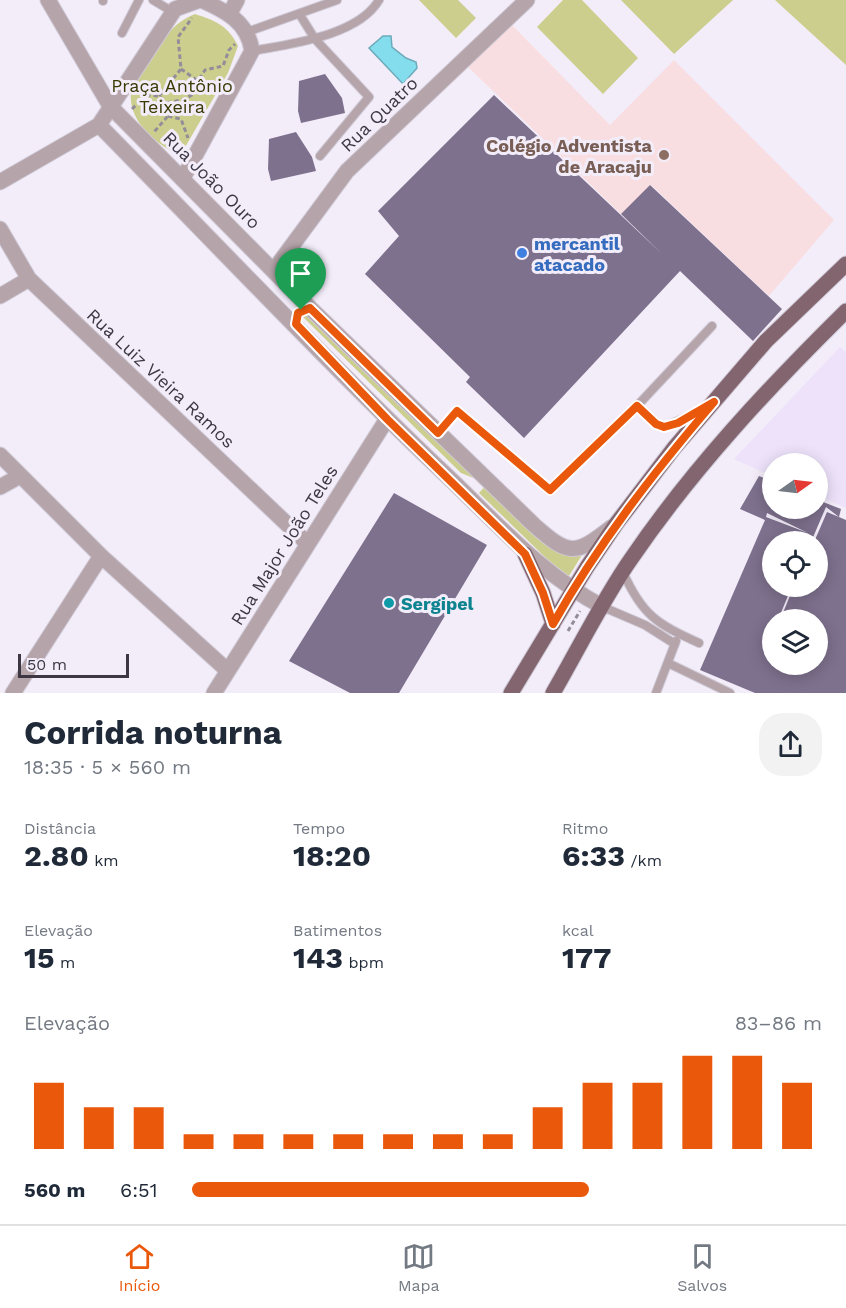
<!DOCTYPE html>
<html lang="pt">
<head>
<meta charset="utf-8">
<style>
  body { margin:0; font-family:"Work Sans",sans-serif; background:#f2f2f3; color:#1f2937; height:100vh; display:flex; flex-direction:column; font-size:22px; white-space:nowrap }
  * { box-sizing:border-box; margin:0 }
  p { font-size:20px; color:#747a83 }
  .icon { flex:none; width:33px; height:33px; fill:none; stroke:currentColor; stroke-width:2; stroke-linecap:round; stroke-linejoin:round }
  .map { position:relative; height:693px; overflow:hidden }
  .side { display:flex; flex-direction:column; background:#fff; flex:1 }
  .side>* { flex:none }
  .needle { width:39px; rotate:76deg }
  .tools { position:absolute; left:762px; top:453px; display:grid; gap:12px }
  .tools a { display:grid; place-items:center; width:66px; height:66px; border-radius:50%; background:#fff; box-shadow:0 3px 15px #0003; font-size:30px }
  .scale { position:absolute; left:18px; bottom:15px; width:111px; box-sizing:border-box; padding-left:6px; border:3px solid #3d3744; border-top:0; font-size:16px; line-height:21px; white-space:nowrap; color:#3d3744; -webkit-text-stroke:4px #f3edfa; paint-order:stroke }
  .pin { position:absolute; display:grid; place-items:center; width:51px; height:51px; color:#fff; margin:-62px -26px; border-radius:50% 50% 50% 0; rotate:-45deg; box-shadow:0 0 6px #0007 }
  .pin .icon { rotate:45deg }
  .round { display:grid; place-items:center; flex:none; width:63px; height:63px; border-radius:24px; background:#f2f2f3 }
  .summary { display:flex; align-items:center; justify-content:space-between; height:102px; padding:0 24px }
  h1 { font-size:33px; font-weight:700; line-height:45px }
  .stats { display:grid; grid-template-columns:repeat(3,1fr); gap:9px; height:102px; padding:6px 24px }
  .stats div { display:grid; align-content:center }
  .stats b { font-size:30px; font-weight:700 }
  .stats small { font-size:16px; font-weight:400 }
  .stats p { font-size:16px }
  .chart { height:168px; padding:12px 24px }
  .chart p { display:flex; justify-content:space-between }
  .chart svg { width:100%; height:108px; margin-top:6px; stroke:#ea580c; stroke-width:6 }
  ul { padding:0 24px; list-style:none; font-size:20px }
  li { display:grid; grid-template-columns:96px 72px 1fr; align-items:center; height:45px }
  li i { height:15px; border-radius:8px; background:#ea580c }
  .dock { display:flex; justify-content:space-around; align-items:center; height:84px; border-top:2px solid #e0e1e3; background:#fff; font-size:16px; color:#747a83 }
  .dock a { display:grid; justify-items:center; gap:3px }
  .dock .active { color:#ea580c }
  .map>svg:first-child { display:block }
  .built { fill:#ede2fa }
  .education { fill:#f9dee1 }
  .green { fill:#cbce8c }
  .water { fill:#83ddec; stroke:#6eabba; stroke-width:1.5 }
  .building { fill:#7e718e; fill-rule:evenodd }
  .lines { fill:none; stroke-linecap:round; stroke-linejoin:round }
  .lane-casing { stroke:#cfc9d6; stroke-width:10 }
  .street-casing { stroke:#cfc9d6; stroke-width:17 }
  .primary-casing { stroke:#cfc9d6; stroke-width:17 }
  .path { stroke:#938d9a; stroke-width:3; stroke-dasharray:4.5 3; stroke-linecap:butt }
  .lane { stroke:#b5a4a9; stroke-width:8 }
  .street { stroke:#b5a4a9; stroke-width:15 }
  .primary { stroke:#82656f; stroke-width:15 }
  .route-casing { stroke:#fff; stroke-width:12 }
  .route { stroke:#ea580c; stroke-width:8 }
  .education-dot { fill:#8d6e63; stroke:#f3edfa; stroke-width:2 }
  .shop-dot { fill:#3f7fe0; stroke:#f3edfa; stroke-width:2 }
  .culture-dot { fill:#0f9aa8; stroke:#f3edfa; stroke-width:2 }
  .labels { text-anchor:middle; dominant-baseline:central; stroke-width:6; stroke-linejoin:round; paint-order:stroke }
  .park-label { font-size:18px; fill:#393a03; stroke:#f3edfa }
  .street-label { font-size:18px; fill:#3d3744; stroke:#f3edfa }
  .education-label { font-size:18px; font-weight:bold; fill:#785e54; stroke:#f3edfa; text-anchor:end }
  .shop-label { font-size:18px; font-weight:bold; fill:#366cbe; stroke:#f3edfa; text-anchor:start }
  .culture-label { font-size:18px; font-weight:bold; fill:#0d838f; stroke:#f3edfa; text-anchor:start }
</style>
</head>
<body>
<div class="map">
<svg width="846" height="693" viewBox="0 0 846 693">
  <rect width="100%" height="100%" fill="#f3edfa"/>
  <path class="built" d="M840,347L846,352V508L818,496V464H772V476L734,459Z"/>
  <path class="education" d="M512,25L610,125L674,60L834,220L769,296L651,185L621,214L466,65Z"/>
  <path class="green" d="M419,0H458L476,18L456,38Z
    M563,0H582L638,58L603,94L537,27Z
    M621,0H733L674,54Z
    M775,0H846V65Z
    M195,14C214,20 229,26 238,46L228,73L180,156C154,143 124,118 132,86C135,74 148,61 155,51C167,34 175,22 195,14Z
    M312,314L476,479L461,473L302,316Z
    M488,483L557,552L582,555L569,576L549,561L479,493Z"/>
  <path class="water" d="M383,36H391L392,47L406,58L416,62L417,68L403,84L369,48Z"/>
  <path class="building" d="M325,74L342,98L345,113L301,123L298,111L299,81Z
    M494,95L662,254L621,214L650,185L782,309L753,341L680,271L524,438L466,382L470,377L365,274L399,236L378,211Z
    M296,132L312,157L316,171L271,181L268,169L269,139Z
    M759,476L772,481V508H818V500L841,509L839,517L846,520V693H755L700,670L765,520L740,509ZM826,507L839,517L827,512L814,542H818V586H794L780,620H818V664H772V620H778L792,586H772V542H811ZM767,513L808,533L766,517Z
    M394,493L487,545L399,693H350L289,661Z"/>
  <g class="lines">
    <g class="lane-casing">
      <path id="lane" d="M153,0L173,12
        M103,1V0
        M300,15L315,39L369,97L320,156
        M247,32L337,0
        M122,33L139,0
        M252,51C290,44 358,36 379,0
        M637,406L656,424L664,427L700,411
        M438,433L457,411L550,490L637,406L712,326
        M623,572C642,615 657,624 699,643
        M603,607L645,625L675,644
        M668,663L730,693
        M656,693L676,641"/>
    </g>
    <g class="street-casing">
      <path id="street" d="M48,0L110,106L310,308L534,525C569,556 575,556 612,527
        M230,13L237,0
        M99,125C213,241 326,361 444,473C495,521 540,574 603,607
        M183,178L252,51C248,22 226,11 201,0
        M0,182L99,125L175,9L200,0
        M0,229L29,279L308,544
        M274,270L347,171L527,0
        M0,296L29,279
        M0,455L101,556L228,671
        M0,487L20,476
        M13,693L101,556
        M214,693L387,419"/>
    </g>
    <g class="primary-casing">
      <path id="primary" d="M525,554L543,593L553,624
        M511,693L587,567L616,524L674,448L766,341L846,264
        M553,693C578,650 603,599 631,559C693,468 768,388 846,311"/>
    </g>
    <path class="path" d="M181,69L198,81
      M146,95L159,96L167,103L168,116L154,132
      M159,96L181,69L178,37L192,18
      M167,103L185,99L195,93L198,81L205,70L223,66L229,50L235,44
      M132,109L146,95L142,85
      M168,116L181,119L188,138
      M568,631L580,611"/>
    <use href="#lane" class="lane"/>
    <use href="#street" class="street"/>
    <use href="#primary" class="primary"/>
  </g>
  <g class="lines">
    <g class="route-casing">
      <path id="route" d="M310,308L438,433L457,411L550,490L637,406L656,424L664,427L678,423L714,402C654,472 598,544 553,624L543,593L525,554L387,419L296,324L298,313Z"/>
    </g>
    <use href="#route" class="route"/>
  </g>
  <circle class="education-dot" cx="664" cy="155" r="6"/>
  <circle class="shop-dot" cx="522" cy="253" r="6"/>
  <circle class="culture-dot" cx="389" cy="603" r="6"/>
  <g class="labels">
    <g class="park-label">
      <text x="172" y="85">Praça Antônio<tspan x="172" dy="21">Teixeira</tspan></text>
    </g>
    <g class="street-label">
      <text transform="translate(379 114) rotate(-44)">Rua Quatro</text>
      <text transform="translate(212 180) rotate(45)">Rua João Ouro</text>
      <text transform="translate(161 378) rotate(43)">Rua Luiz Vieira Ramos</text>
      <text transform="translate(284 545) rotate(-58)">Rua Major João Teles</text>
    </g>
    <g class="education-label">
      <text x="652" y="145">Colégio Adventista<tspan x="652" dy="21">de Aracaju</tspan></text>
    </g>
    <g class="shop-label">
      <text x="534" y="243">mercantil<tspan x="534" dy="21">atacado</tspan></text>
    </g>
    <g class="culture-label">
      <text x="401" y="603">Sergipel</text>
    </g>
  </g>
</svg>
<div class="tools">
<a><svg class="needle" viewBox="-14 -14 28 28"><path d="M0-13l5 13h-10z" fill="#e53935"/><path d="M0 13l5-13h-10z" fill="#747a83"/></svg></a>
<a><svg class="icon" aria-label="locate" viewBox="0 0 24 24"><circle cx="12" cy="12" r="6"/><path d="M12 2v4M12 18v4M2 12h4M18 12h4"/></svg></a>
<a><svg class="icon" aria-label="layers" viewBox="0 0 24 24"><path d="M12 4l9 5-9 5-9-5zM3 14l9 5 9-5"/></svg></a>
</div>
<div class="scale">50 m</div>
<div class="pin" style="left:301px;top:310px;background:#1e9e55"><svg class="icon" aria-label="arrive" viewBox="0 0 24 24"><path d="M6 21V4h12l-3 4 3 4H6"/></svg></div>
</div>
<section class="side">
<div class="summary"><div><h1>Corrida noturna</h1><p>18:35 · 5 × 560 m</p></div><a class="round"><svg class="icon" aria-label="share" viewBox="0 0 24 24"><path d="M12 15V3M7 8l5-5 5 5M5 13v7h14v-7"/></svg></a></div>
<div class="stats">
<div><p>Distância</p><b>2.80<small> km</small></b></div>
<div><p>Tempo</p><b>18:20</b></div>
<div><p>Ritmo</p><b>6:33<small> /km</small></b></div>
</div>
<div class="stats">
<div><p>Elevação</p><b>15<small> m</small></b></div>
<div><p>Batimentos</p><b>143<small> bpm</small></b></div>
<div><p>kcal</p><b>177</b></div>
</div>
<div class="chart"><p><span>Elevação</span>83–86 m</p>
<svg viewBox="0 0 160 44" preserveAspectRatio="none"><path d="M5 44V17M15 44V27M25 44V27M35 44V38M45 44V38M55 44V38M65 44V38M75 44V38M85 44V38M95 44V38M105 44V27M115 44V17M125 44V17M135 44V6M145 44V6M155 44V17"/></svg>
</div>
<ul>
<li><b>560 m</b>6:51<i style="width:63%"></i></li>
</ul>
</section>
<nav class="dock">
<a class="active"><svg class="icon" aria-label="home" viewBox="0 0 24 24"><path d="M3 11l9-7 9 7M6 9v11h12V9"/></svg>Início</a>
<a><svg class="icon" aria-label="map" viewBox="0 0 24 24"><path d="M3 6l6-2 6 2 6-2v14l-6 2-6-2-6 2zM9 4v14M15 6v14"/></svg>Mapa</a>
<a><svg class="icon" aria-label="saved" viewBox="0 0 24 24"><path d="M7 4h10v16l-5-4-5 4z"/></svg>Salvos</a>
</nav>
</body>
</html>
